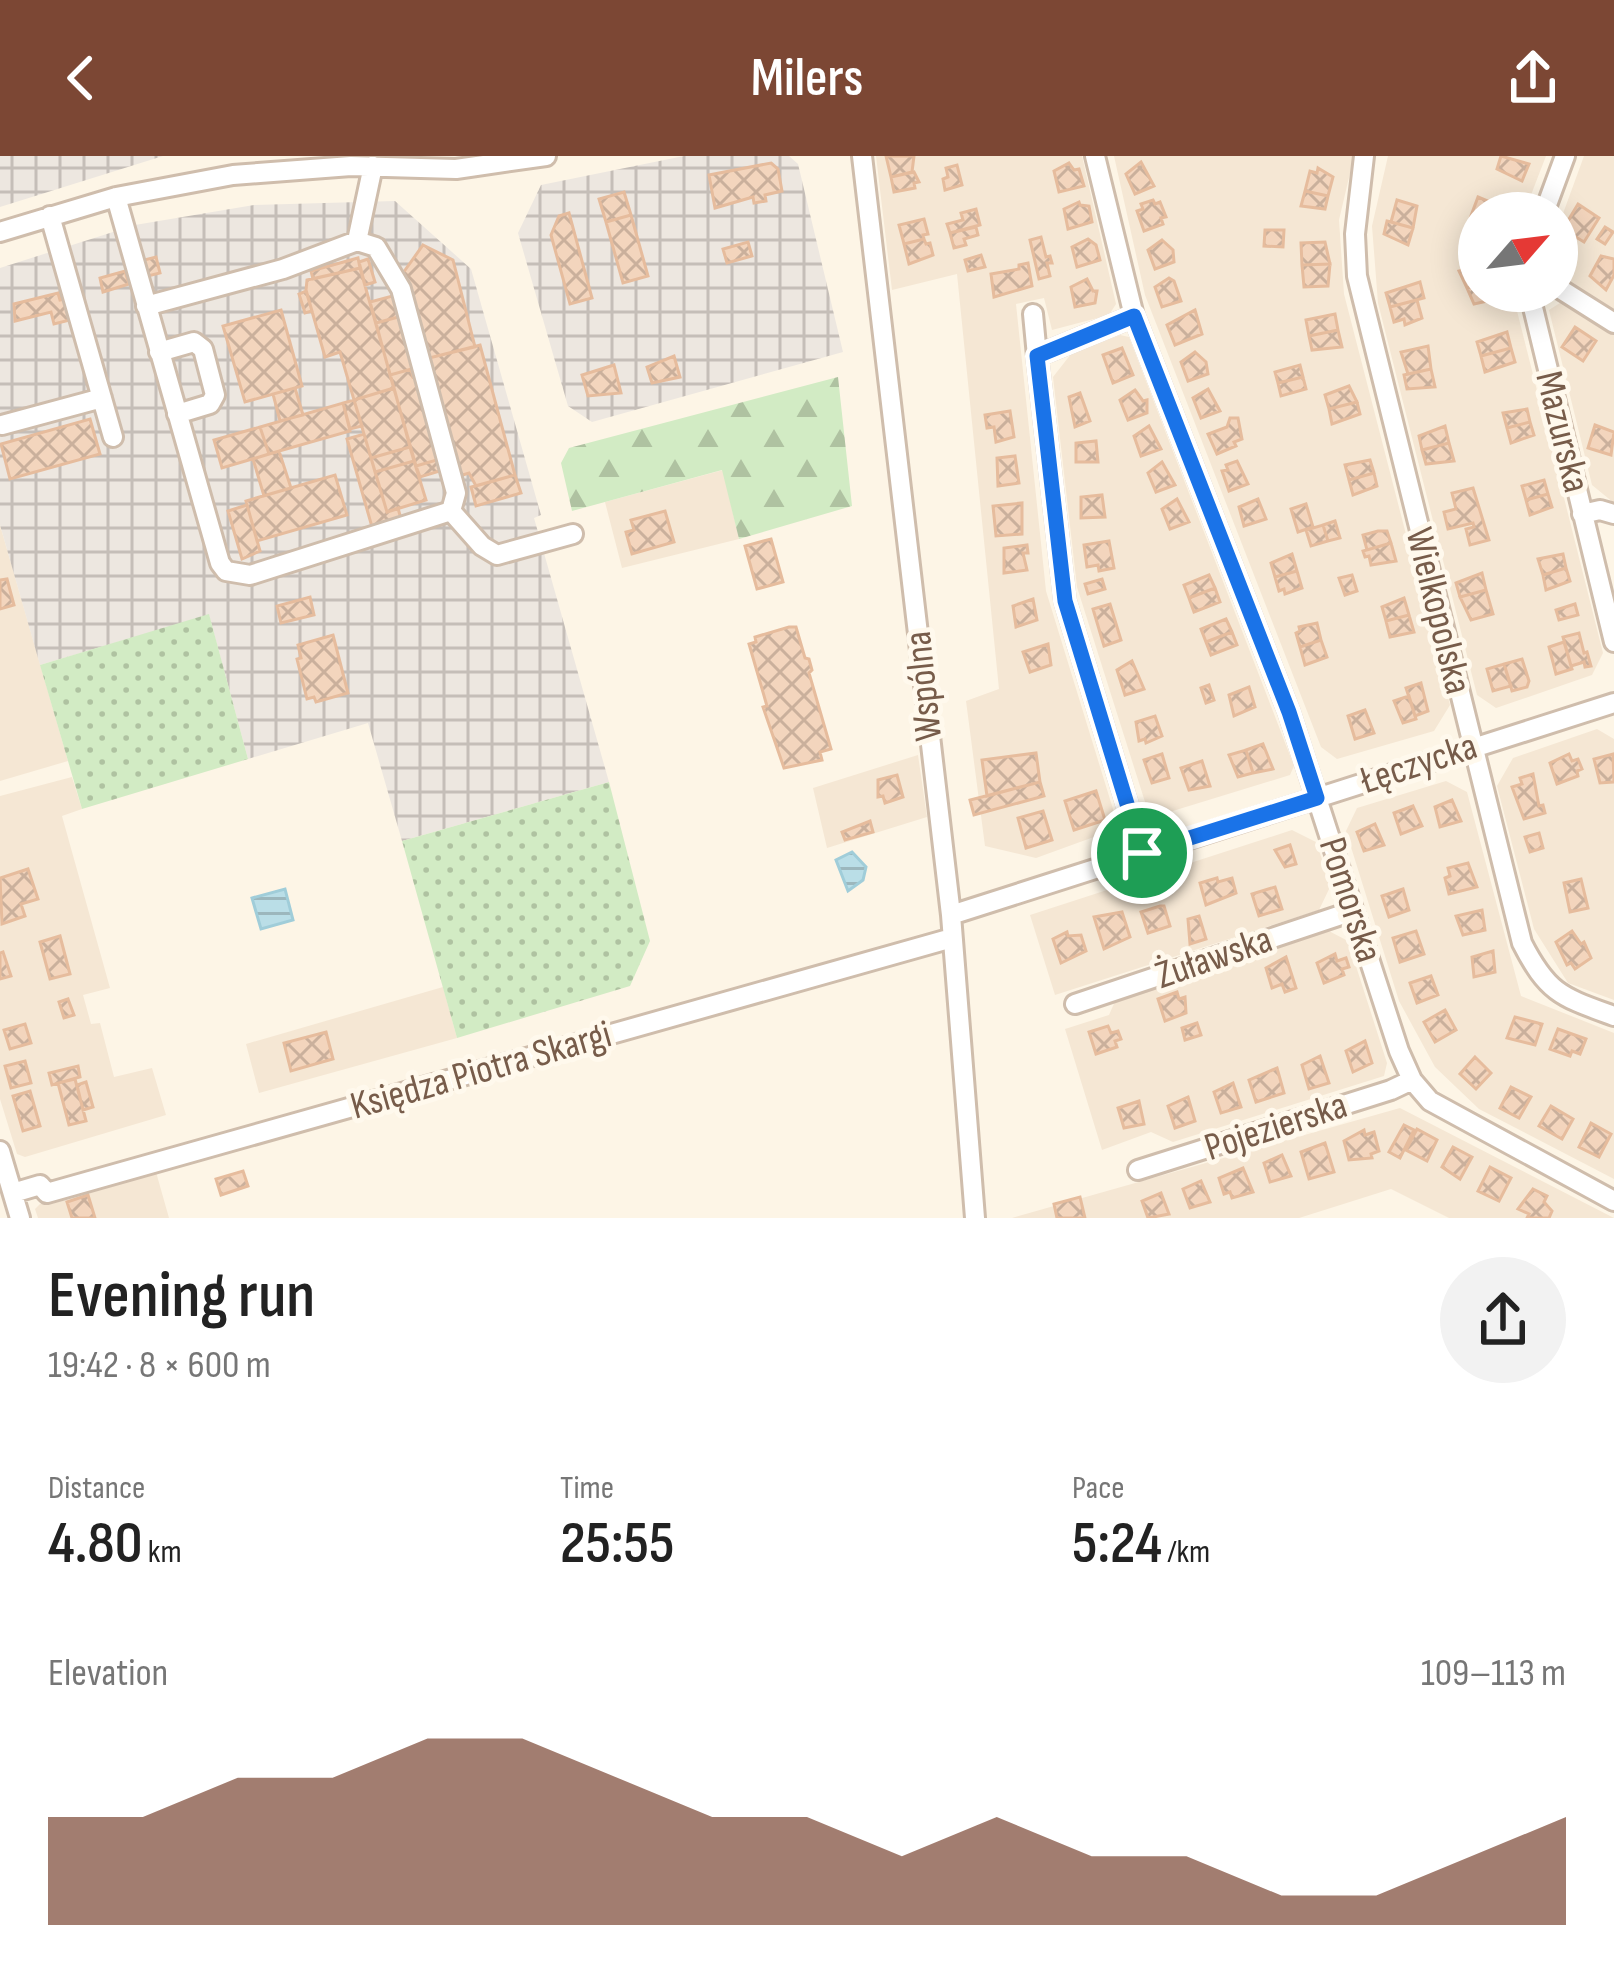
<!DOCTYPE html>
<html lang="en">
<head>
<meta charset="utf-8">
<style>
  body { margin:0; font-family:"Sofia Sans Condensed",sans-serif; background:#f2f2f2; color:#222; height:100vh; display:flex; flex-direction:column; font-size:45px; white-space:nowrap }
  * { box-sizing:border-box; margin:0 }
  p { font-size:39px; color:#767676 }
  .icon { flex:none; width:66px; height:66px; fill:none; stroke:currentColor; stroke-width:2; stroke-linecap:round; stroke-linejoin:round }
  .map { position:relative; height:1062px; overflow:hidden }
  .sheet { display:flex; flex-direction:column; background:#fff; flex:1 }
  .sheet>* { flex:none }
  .needle { width:78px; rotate:62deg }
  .fabs { position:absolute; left:1458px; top:36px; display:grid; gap:24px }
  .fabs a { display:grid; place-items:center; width:120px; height:120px; border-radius:50%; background:#fff; box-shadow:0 6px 30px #0003; font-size:60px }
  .pin { position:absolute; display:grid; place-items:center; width:102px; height:102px; color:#fff; margin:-51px; border:6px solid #fff; border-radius:50%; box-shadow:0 3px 12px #0007 }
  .round { display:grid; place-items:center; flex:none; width:126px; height:126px; border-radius:63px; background:#f2f2f2 }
  .head { display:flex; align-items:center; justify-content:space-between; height:204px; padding:0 48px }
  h1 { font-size:66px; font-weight:600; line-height:90px }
  .figures { display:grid; grid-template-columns:repeat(3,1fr); gap:18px; height:204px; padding:12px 48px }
  .figures div { display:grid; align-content:center }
  .figures b { font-size:60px; font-weight:600 }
  .figures small { font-size:33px; font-weight:400 }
  .figures p { font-size:33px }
  .chart { height:336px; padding:24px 48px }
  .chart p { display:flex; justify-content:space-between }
  .chart svg { width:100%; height:216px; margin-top:12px; fill:#7c4734; opacity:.7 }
  header { display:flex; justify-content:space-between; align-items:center; height:156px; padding:0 48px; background:#7c4734; color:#fff; font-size:54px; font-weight:600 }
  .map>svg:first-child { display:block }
  .residential { fill:#f5e7d4 }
  .industrial { fill:url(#industrial-grid) }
  .grass { fill:url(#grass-dots) }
  .forest { fill:url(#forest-firs) }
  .water { fill:url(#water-rules); stroke:#a0cdd9; stroke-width:3 }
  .building { fill:url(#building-cross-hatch); stroke:#e6bc9d; stroke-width:3 }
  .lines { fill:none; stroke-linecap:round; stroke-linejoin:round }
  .minor-casing { stroke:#cfbdac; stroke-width:24 }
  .minor { stroke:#fff; stroke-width:18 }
  .route-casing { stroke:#fff; stroke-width:24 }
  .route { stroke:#1a73e8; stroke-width:15 }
  .labels { text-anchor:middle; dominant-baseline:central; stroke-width:10; stroke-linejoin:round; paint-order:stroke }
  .street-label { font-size:39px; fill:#775c4a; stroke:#fff9ed }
</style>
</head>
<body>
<header><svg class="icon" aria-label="back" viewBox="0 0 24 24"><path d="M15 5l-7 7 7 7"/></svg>Milers<svg class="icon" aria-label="share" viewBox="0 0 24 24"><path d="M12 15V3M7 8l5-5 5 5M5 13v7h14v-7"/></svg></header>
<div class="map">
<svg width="1614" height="1062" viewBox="0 0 1614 1062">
  <defs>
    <pattern id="industrial-grid" width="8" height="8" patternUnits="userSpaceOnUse" patternTransform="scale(3)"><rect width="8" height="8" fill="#ede7e0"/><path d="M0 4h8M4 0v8" fill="none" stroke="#c5beb8"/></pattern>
    <pattern id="grass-dots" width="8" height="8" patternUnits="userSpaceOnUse" patternTransform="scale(3)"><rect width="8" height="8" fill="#d2ebc4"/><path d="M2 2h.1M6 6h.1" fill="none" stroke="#afc2a1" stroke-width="1.8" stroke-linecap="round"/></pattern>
    <pattern id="forest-firs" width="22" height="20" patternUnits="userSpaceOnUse" patternTransform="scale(3)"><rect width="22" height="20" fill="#d2ebc4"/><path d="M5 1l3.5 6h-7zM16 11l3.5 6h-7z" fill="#afc2a1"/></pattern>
    <pattern id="water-rules" width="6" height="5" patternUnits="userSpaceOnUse" patternTransform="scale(3)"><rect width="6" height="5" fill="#badee7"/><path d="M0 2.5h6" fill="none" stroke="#9cb7bd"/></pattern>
    <pattern id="building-cross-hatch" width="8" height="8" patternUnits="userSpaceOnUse" patternTransform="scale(3)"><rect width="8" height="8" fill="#f3d5bd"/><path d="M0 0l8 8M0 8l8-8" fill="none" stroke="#cab09c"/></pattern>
  </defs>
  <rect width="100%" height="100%" fill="#fdf5e6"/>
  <path class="residential" d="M876,0H1082L1116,148L1109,159L1052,174L1044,142L1016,148L1046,435L1117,666L1113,674L1036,702L985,690L966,545L999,533L957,118L892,134Z
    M1114,0H1354L1339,64L1344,138L1450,549L1434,575L1337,603L1321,591L1145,139Z
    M1388,0H1546L1524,57H1479V135H1512L1603,497L1592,519L1496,552L1477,539L1378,147L1372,70Z
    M1584,0H1614V154L1566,125L1557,110V74Z
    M1566,143L1614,174V347L1592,329L1549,154Z
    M1120,179L1129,181L1294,610L1290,619L1163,658L1146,649L1077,431L1053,221L1071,198Z
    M723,314L739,383L622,412L605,346Z
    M0,369L68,605L0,625Z
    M1597,573L1614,583V844L1568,827L1534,773L1497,630L1513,602Z
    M918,599L927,661L827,692L813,632Z
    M72,621L82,653L62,660L110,832L83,839L91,868L100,867L114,921L152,912L166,959L25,1001L17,998L0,943V640Z
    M1446,625L1467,636L1521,840L1614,877V1023L1479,953L1435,911L1399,845L1346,675L1357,652Z
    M1292,674L1316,686L1331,729L1319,754L1055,839L1030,759Z
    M1327,774L1348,785L1387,907L1384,920L1173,986L1151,976L1102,994L1065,873L1109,859L1116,843Z
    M443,831L457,882L259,937L246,888Z
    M1400,952L1614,1062H1449L1391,1033L1299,1062H1012Z
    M156,1016L169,1062H38L35,1053L40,1048Z"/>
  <path class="industrial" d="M0,0H163L0,51Z
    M684,0H789L798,8L843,196L592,266L568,250L518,77L541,29Z
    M395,45L471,113L541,359L534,362L609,626L402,685L368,567L248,603L209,459L40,509L0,369V112L135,69L254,49Z"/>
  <path class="grass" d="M209,458L248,603L82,653L40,509Z
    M609,626L650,785L630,830L457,882L402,685Z"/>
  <path class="forest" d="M838,221L852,350L739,383L722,314L572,355L561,307L569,292Z"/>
  <path class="water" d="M852,696L866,711L863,724L848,735L836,704Z
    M285,733L293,764L261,773L252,742Z"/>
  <path class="building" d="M886,0H914L912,16L891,21Z
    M1501,0L1529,8L1522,25L1497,13Z
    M1141,6L1154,30L1135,38L1126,18Z
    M771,7L778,13L782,35L765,39L766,45L754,47L753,41L715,52L709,19Z
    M1069,7L1074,14L1079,13L1084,30L1059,36L1054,15Z
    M957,9L962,29L945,34L943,23L948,21L946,12Z
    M1318,12L1333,21L1328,40L1305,35L1310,15L1317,17Z
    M914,16L919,26L914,27L915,32L894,36L891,21Z
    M1305,35L1328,40L1325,53L1301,50Z
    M624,36L631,59L606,66L599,43Z
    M1478,41L1502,51L1509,57H1472Z
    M1153,44L1155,48L1160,46L1166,61L1161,62L1163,68L1144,75L1137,55L1143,53L1141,48Z
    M1397,44L1417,50L1413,72L1391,66Z
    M1079,46L1080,49L1089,50L1092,66L1068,73L1064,53Z
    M1578,48L1599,62L1584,86L1563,73Z
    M976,53L980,69L950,77L947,68L963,64L961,57Z
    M569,57L592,142L570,148L551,79L559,60Z
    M1472,57L1479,60V79L1466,74Z
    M631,59L648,120L623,127L606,66Z
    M924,63L928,78L923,79L924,83L904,88L899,69Z
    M1387,65L1413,72L1408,89L1384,78Z
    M976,71L978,79L964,83L966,89L954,92L950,77Z
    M1605,71L1613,76L1605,88L1597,83Z
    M1265,74H1284L1283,91L1264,90Z
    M1041,81L1046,101L1050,100L1052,107H1047L1050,120L1039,123L1030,84Z
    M924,83L926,88L930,87L933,99L909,108L904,88Z
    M1088,83L1096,89L1100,104L1077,111L1072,91Z
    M1162,84L1173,94L1174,106L1155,113L1148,94Z
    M748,86L752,100L727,107L723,93Z
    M1325,86L1330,108L1302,109L1301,87Z
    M423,89L453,104L475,191L425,203L403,117Z
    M981,99L985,111L968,115L965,104Z
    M1601,100L1614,103V119L1606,134L1590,120Z
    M156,101L160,117L148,120L144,104Z
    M358,102L360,112L313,123L311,115Z
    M368,103L375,126L365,129L359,106Z
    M1028,107L1032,130L994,141L991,118L1019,113V109Z
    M1330,108L1328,130L1304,131L1302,109Z
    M1479,110V129L1467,132L1459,115Z
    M360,112L394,232L354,244L340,196L325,201L306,134L307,124Z
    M125,115L129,128L103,136L100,122Z
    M1169,122L1174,125L1181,145L1162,151L1155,131Z
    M1087,123L1093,135H1097L1095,147L1075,151L1071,131Z
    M1420,126L1424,142L1390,151L1386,137Z
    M1479,129V135H1495L1496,143L1474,148L1467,132Z
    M306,135L312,155L305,157L299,138Z
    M58,137L60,144L65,143L70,164L54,168L51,156L15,165L14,148Z
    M396,139L402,160L376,167L370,146Z
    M1417,144L1422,162L1405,169L1404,163L1394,166L1390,151Z
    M281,154L302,230L245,246L223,170Z
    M1195,154L1202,178L1175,189L1167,169Z
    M1335,158L1338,174L1309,180L1306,164Z
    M402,160L416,212L390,219L376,167Z
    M1575,171L1596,185L1583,205L1562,191Z
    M1338,174L1342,191L1312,194L1309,180Z
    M1507,176L1511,192L1481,200L1477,186Z
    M480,189L515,319L476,330L469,317L456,321L425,203Z
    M1428,190L1431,213L1408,218L1401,196Z
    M1122,192L1133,219L1113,227L1103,199Z
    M1511,192L1515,206L1485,216L1481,200Z
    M1195,196L1206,206L1208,218L1188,225L1181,206Z
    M674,200L680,221L652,227L647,211Z
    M614,209L621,237L588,240L582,219Z
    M1300,209L1303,221L1278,227L1275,216Z
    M411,213L413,221L419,219L444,302L416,310L390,219Z
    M1431,213L1435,231L1407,233L1404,219Z
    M1303,221L1306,233L1281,240L1278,227Z
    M1349,230L1357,246L1329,253L1325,239Z
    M295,232L303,259L280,265L273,238Z
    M394,232L410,291L371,302L354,244Z
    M1208,233L1220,255L1201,262L1193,242Z
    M1135,234L1143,245L1147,244V257L1128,264L1120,244Z
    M1080,237L1090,265L1075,271L1069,241Z
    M354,244L362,270L350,273L343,247Z
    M1357,246L1360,258L1332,268L1329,253Z
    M343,247L350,275L269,298L260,271Z
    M1527,253L1530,266L1507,272L1503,257Z
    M1010,255L1014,281L996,286L994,271L987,272L985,259Z
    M1230,262H1238L1242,283L1234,286L1236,290L1217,298L1208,278L1227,271Z
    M90,263L100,298L10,323L1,288Z
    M1530,266L1534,279L1511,287L1507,272Z
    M1595,269L1614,276L1611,299L1588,292Z
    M1149,270L1161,293L1141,300L1134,280Z
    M1445,270L1449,287L1422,294L1419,280Z
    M260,271L269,298L222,312L214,284Z
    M364,278L387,356L398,352L401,363L372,371L347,283Z
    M1096,285L1098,306H1076V287Z
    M1449,287L1454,305L1426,308L1422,294Z
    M410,291L414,305L375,316L371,302Z
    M279,295L291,332L264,340L253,303Z
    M1015,300L1019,327L998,330L997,302Z
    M440,303L443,314L420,321L416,310Z
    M1370,304L1374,317L1349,324L1345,309Z
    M414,305L426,344L387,356L375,316Z
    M1237,305L1248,328L1229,335L1222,315L1228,314L1226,309Z
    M1162,306L1175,329L1156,336L1148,317Z
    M1374,317L1377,330L1353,339L1349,324Z
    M335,319L347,359L257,385L246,345Z
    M515,319L521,337L476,350L471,331Z
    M1544,324L1548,338L1526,344L1522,330Z
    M1473,332L1489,384L1470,389L1466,373L1474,371L1473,367L1448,373L1444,356L1456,353L1452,337Z
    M1548,338L1552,351L1530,359L1526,344Z
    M1102,339L1105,361L1081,362V341Z
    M1177,343L1189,366L1170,373L1162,353Z
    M1258,343L1266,363L1244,370L1239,351Z
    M1022,347V378L996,380L993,350Z
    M1306,348L1313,371L1298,376L1291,353Z
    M247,349L260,395L242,403L228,355Z
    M665,355L674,386L632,398L626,376L634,374L631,364Z
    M1335,365L1340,382L1328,385L1323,369Z
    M1323,369L1328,385L1311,390L1306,374Z
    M1378,375H1387L1391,387L1367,394L1363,379Z
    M771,383L783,426L757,433L745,390Z
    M1109,385L1114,412L1099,415L1098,409L1087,411L1084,389Z
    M1391,387L1396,405L1371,409L1369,400L1365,401L1363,395Z
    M1027,389L1028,397H1023L1027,414L1004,417V392Z
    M1292,398L1297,415L1275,421L1271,407Z
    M1563,398L1566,412L1543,419L1538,403Z
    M1566,412L1570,425L1546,434L1543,419Z
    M1297,415L1302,432L1285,438L1284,433L1279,435L1275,421Z
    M1482,417L1486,434L1460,441L1456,427Z
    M1209,419L1215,432L1189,442L1184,429Z
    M1352,419L1357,435L1345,439L1339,422Z
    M7,423L14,449L0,453V424Z
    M1102,423L1105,433L1088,438L1085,428Z
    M1215,432L1220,446L1194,456L1189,442Z
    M1486,434L1493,458L1471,464L1460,441Z
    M310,441L314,459L281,467L277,450Z
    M1404,442L1409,459L1386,465L1382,451Z
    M1033,443L1037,464L1016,471L1013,450Z
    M1110,448L1121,484L1104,490L1093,453Z
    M1575,448L1578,459L1559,464L1556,454Z
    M1409,459L1414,476L1390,481L1386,465Z
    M1226,463L1232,476L1206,486L1201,473Z
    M1317,467L1321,484L1300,491L1296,477L1300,475L1299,471Z
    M789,471H796L805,502L809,503L812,514L809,517L831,593L820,596L822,604L784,612L763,551L767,550L749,488L756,486L755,481Z
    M1232,476L1237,489L1211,499L1206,486Z
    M1579,477L1584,497L1587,496L1591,510L1585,511L1584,506L1571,510L1563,481Z
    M333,479L348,537L316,546L314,541L307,543L297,503L301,502L298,489Z
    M1321,484L1327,501L1305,509L1300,491Z
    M1564,486L1572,513L1556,518L1549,491Z
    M1048,488L1051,509L1030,516L1023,496Z
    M1522,503L1529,525L1527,531L1512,535L1504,508Z
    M1132,505L1144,533L1125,539L1117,514Z
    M1504,508L1511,530L1493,535L1487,513Z
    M1421,527L1428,555L1415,560L1406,532Z
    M1209,529L1214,544L1206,547L1201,532Z
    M1249,531L1255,551L1234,560L1229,539Z
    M1409,540L1416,563L1403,567L1394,545Z
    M1365,554L1374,577L1355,583L1348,560Z
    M1155,560L1162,580L1146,587L1145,583L1139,585L1136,566Z
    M1263,588L1273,613L1253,617L1246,594Z
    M1246,594L1253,617L1238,621L1229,599Z
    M1036,597L1040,626L987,640L982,604Z
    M1162,598L1169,622L1152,627L1144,604Z
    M1569,598L1572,605L1578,603L1582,613L1577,615L1578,620L1557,628L1550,607Z
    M1613,598L1614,626L1600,627L1594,603Z
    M1202,605L1210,630L1189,634L1181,612Z
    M1533,618L1539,650L1543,649L1545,657L1524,663L1512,631L1522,628L1520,622Z
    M897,619L903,641L885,647L883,640L878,641V624Z
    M1040,626L1044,640L974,659L970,644Z
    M1096,635L1105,664L1074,674L1065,645Z
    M1452,644L1461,665L1440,671L1435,651Z
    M1413,650L1422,670L1401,678L1394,657Z
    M1043,655L1052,684L1026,692L1018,662Z
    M870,665L873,676L845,684L842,676Z
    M1375,668L1384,689L1364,695L1357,676Z
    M1539,677L1543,692L1530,696L1525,681Z
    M1290,689L1296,708L1285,711L1275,694Z
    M1468,707L1477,731L1449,738L1445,722L1450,720L1448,712Z
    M28,713L38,743L21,748L25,760L2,768L0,722Z
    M1217,722L1218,726L1232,722L1236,737L1206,749L1200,727Z
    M1581,723L1588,752L1570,756L1564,727Z
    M1275,731L1282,753L1259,760L1252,738Z
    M1403,733L1409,754L1389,761L1382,740Z
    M1160,750H1164L1170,770L1148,777L1141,756Z
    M1482,754L1485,774L1463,779L1456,760Z
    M1122,756L1130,781L1104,793L1094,761Z
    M1199,760L1206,783L1190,788L1188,763Z
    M1416,775L1424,798L1400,806L1393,782Z
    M1572,775L1581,788L1584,786L1591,802L1575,813L1571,807L1567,809L1556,786Z
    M1067,776L1068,780L1081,779L1086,795L1061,807L1053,783Z
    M60,780L70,818L50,823L40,786Z
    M1493,795L1495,816L1474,821L1472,801Z
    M3,796L11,820L0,823V797Z
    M1335,798L1337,805L1346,802L1349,811L1342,813L1344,819L1324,827L1317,807Z
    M1286,801L1296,832L1285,836L1282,828L1272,832L1266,812Z
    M1431,820L1438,839L1417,847L1410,827Z
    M1177,836L1179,843L1185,841L1186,857L1165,865L1158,843Z
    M68,843L74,859L64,862L59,846Z
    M1445,854L1456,874L1435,886L1424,866Z
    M1515,861L1542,868L1535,889L1507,882Z
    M1197,867L1201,879L1185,884L1182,872Z
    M25,868L31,887L10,893L4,874Z
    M1108,870L1111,877L1118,875L1121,883L1115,885L1117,891L1096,898L1089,876Z
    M1558,873L1586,883L1580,898L1572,895L1570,900L1550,893Z
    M326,876L333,903L291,915L284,887Z
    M1365,885L1372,907L1353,916L1346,895Z
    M1320,900L1329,927L1309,933L1302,909Z
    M1475,901L1491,917L1476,933L1460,918Z
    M25,905L31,927L11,932L5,910Z
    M78,910L80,921L52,929L49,917Z
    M1277,912L1284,937L1256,946L1249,924Z
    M75,923L86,965L69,969L58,927Z
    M86,926L93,951L83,954L77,929Z
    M1233,927L1241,951L1221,957L1214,936Z
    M1511,931L1531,941L1519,962L1500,952Z
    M30,935L40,970L23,975L13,940Z
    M1188,941L1195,965L1175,972L1168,950Z
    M1139,945L1144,968L1124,972L1118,952Z
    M1551,950L1573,963L1562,983L1539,970Z
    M1591,967L1611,978L1599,1001L1579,991Z
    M1404,969L1414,974L1400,1002L1389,996Z
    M1417,973L1437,984L1427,1005L1406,994Z
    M1364,974L1365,979L1374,976L1379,995L1371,998L1372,1002L1349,1004L1344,985Z
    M1325,987L1334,1016L1309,1023L1301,996Z
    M1453,991L1472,1001L1460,1023L1442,1011Z
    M1282,999L1291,1020L1270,1026L1264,1007Z
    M1490,1011L1511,1022L1499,1045L1478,1035Z
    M1243,1012L1253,1036L1232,1042L1230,1036L1224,1038L1219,1022Z
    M243,1015L248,1030L221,1039L216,1023Z
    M1201,1025L1210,1046L1190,1052L1183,1033Z
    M1533,1033L1547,1040L1544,1046L1552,1055L1549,1062H1527L1529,1058L1518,1053Z
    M1161,1037L1169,1058L1148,1062L1142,1045Z
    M88,1039L95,1062H72L67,1046Z
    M1080,1041L1085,1062H1057L1054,1048Z"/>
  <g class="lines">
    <g class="minor-casing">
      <path id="minor" d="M862,0L951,759L975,1062
        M1095,0L1134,160L1289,556L1399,895L1412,924L1430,945L1614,1045
        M1364,0L1355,78L1357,120L1522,787C1548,838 1562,841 1614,860
        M116,41L220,407L226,415L250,419L451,355L456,337L401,133L376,91L357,85L283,113L146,150
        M1544,57L1565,0
        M50,60L113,281
        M0,76L116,41L233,19L351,10L456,13L546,0
        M357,85L373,10
        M1557,131L1614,167
        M1529,135L1614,486
        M1033,158L1037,200
        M1134,160L1037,200L1065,445L1142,697
        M159,196L194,186L203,193L215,239L210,248L177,258
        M2,269L102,242
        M451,355L482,390L497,399L573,378
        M1582,358L1600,354L1614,358
        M951,759L1614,547
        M1075,848L1353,755
        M0,995L20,1062
        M1138,1014L1391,934L1412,924
        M13,1037L40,1029L47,1037L952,782"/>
    </g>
    <use href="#minor" class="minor"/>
  </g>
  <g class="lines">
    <g class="route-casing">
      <path id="route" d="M1134,160L1289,556L1317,642L1142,697L1065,445L1037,200Z"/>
    </g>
    <use href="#route" class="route"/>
  </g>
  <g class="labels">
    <g class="street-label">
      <text transform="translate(1562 276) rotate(76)">Mazurska</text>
      <text transform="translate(1438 455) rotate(76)">Wielkopolska</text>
      <text transform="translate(924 530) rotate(-96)">Wspólna</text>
      <text transform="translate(1419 608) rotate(-18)">Łęczycka</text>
      <text transform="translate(1350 744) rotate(72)">Pomorska</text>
      <text transform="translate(1214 802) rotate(-19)">Żuławska</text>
      <text transform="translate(481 915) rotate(-16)">Księdza Piotra Skargi</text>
      <text transform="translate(1276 971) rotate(-18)">Pojezierska</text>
    </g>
  </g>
</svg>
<div class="fabs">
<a><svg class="needle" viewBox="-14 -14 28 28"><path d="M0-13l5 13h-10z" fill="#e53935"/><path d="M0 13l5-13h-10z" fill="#767676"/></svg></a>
</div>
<div class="pin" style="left:1142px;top:697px;background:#1e9e55"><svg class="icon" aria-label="arrive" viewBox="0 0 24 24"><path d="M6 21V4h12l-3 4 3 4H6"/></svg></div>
</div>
<section class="sheet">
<div class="head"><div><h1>Evening run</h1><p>19:42 · 8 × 600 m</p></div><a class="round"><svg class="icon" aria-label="share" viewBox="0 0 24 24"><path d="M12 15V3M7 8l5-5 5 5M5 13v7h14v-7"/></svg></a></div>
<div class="figures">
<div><p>Distance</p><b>4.80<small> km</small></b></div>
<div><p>Time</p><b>25:55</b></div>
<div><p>Pace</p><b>5:24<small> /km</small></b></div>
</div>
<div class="chart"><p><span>Elevation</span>109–113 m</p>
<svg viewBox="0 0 160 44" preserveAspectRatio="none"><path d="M0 44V22L10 22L20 14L30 14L40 6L50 6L60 14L70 22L80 22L90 30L100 22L110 30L120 30L130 38L140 38L150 30L160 22V44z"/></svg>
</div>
</section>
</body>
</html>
